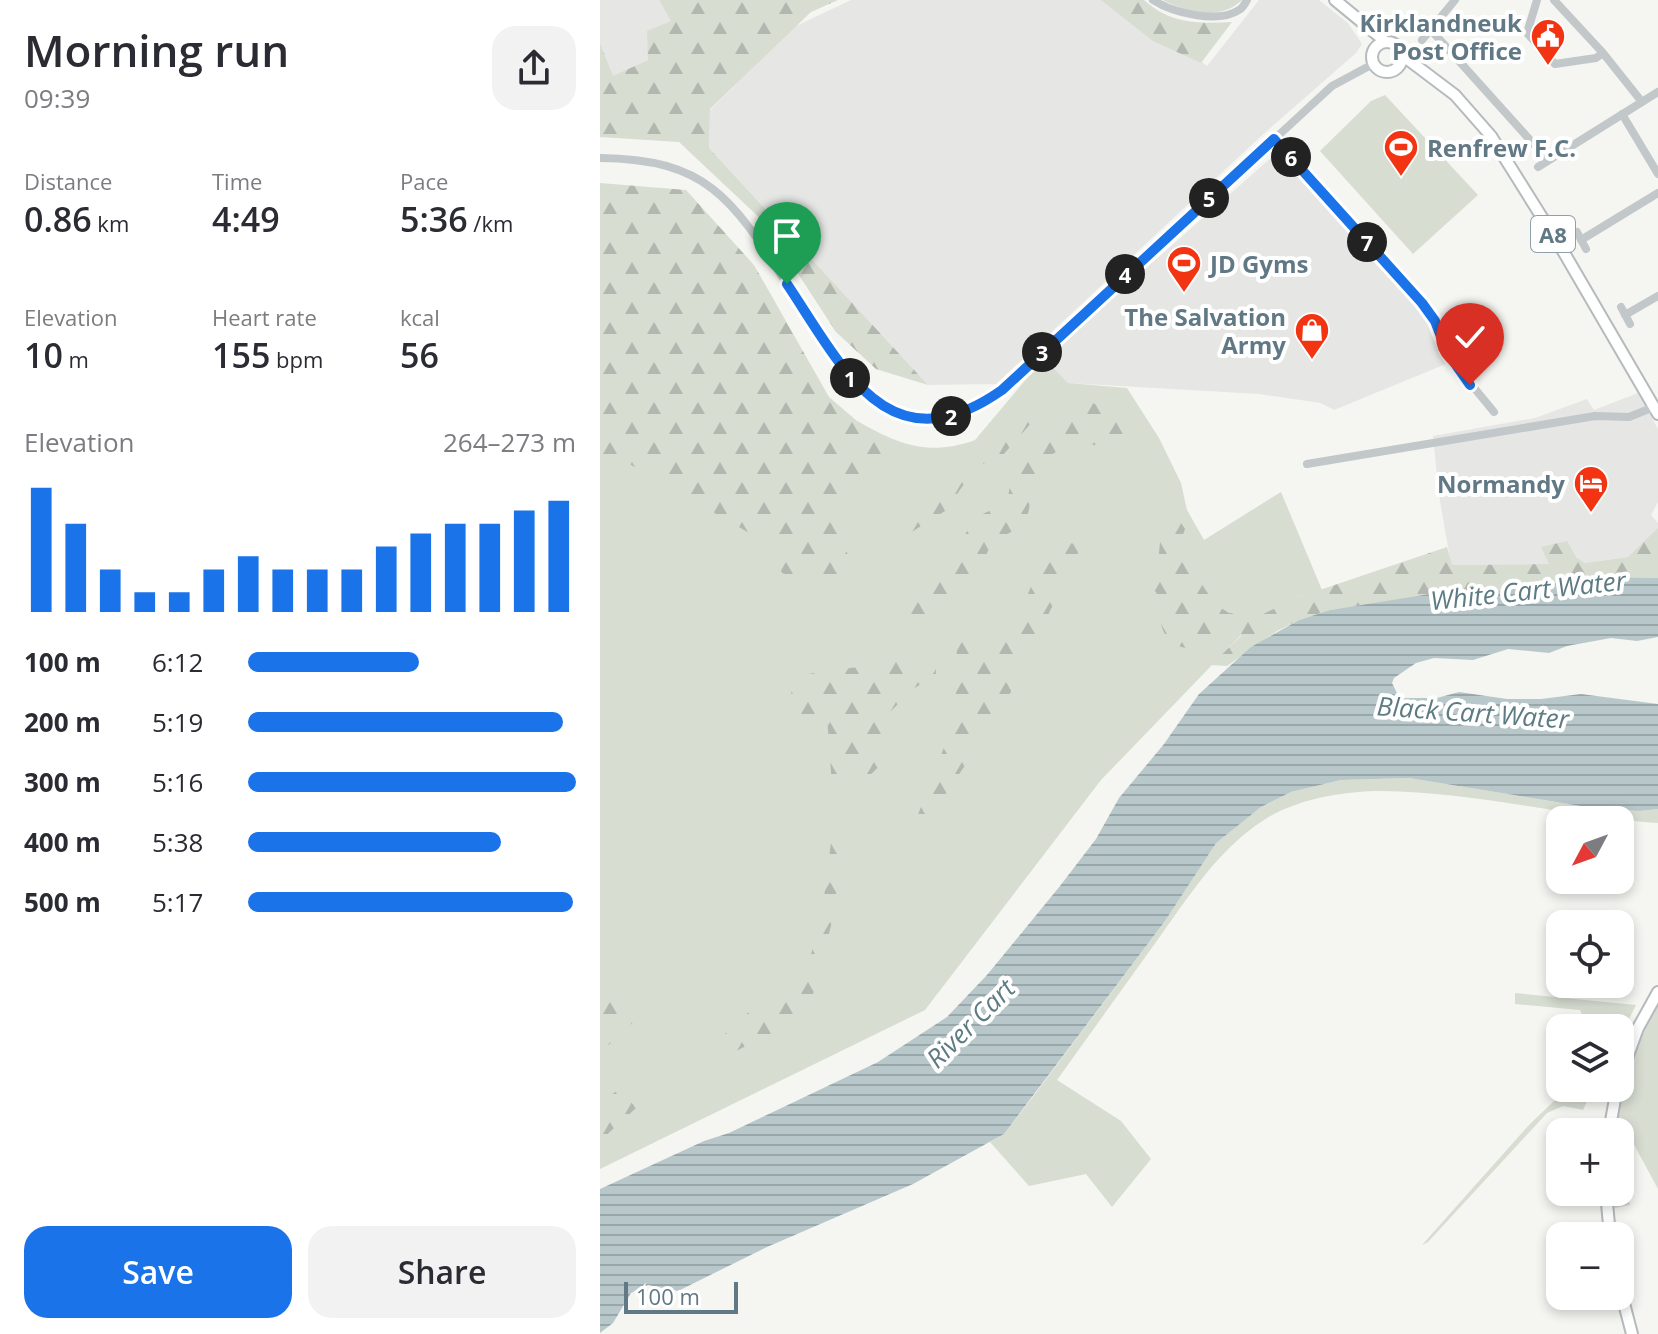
<!DOCTYPE html>
<html lang="en">
<head>
<meta charset="utf-8">
<style>
  body { margin:0; font-family:"Open Sans",sans-serif; background:#f2f2f3; color:#2b2b33; height:100vh; display:flex; flex-direction:column; font-size:30px; white-space:nowrap }
  * { box-sizing:border-box; margin:0 }
  p { font-size:26px; color:#7c7c81 }
  .icon { flex:none; width:44px; height:44px; fill:none; stroke:currentColor; stroke-width:2; stroke-linecap:round; stroke-linejoin:round }
  .map { position:relative; flex:1; overflow:hidden }
  .panel { display:flex; flex-direction:column; background:#fff; width:600px }
  .panel>* { flex:none }
  .needle { width:52px; rotate:229deg }
  .tools { position:absolute; left:946px; top:806px; display:grid; gap:16px }
  .tools a { display:grid; place-items:center; width:88px; height:88px; border-radius:16px; background:#fff; box-shadow:0 4px 12px #0003; font-size:40px }
  .scale { position:absolute; left:24px; bottom:20px; width:114px; box-sizing:border-box; padding-left:8px; border:4px solid #617885; border-top:0; font-size:22px; line-height:28px; white-space:nowrap; color:#617885; -webkit-text-stroke:6px #fff; paint-order:stroke }
  .pin { position:absolute; display:grid; place-items:center; width:68px; height:68px; color:#fff; margin:-82px -34px; border-radius:50% 50% 50% 0; rotate:-45deg; box-shadow:0 0 8px #0007 }
  .pin .icon { rotate:45deg }
  .km { position:absolute; width:40px; height:40px; margin:-20px; border-radius:50%; background:#222; color:#fff; font-size:22px; line-height:40px; text-align:center }
  .round { display:grid; place-items:center; flex:none; width:84px; height:84px; border-radius:24px; background:#f2f2f3 }
  .head { display:flex; align-items:center; justify-content:space-between; height:136px; padding:0 24px }
  h1 { font-size:44px; font-weight:600; line-height:60px }
  .figures { display:grid; grid-template-columns:repeat(3,1fr); gap:12px; height:136px; padding:8px 24px }
  .figures div { display:grid; align-content:center }
  .figures b { font-size:34px; font-weight:600 }
  .figures small { font-size:22px; font-weight:400 }
  .figures p { font-size:22px }
  .chart { height:224px; padding:16px 24px }
  .chart p { display:flex; justify-content:space-between }
  .chart svg { width:100%; height:144px; margin-top:8px; stroke:#1a73e8; stroke-width:6 }
  .action { display:flex; gap:16px; margin-top:auto; padding:16px 24px }
  .action a { flex:1; height:92px; border-radius:24px; background:#1a73e8; color:#fff; font-size:32px; font-weight:600; line-height:92px; text-align:center }
  .action a+a { background:#f2f2f3; color:#2b2b33 }
  ul { padding:0 24px; list-style:none; font-size:26px }
  li { display:grid; grid-template-columns:128px 96px 1fr; align-items:center; height:60px }
  li i { height:20px; border-radius:10px; background:#1a73e8 }
  main { display:flex; flex:1; min-height:0 }
  .map>svg:first-child { display:block }
  .built { fill:#e6e6e4 }
  .green { fill:#d7ddd1 }
  .forest { fill:url(#forest-firs) }
  .water { fill:url(#water-rules) }
  .lines { fill:none; stroke-linecap:round; stroke-linejoin:round }
  .major-casing { stroke:#b5babd; stroke-width:14 }
  .minor { stroke:#c2c7ca; stroke-width:8 }
  .major { stroke:#fff; stroke-width:10 }
  .route-casing { stroke:#fff; stroke-width:16 }
  .route { stroke:#1a73e8; stroke-width:10 }
  .labels { text-anchor:middle; dominant-baseline:central; stroke-width:8; stroke-linejoin:round; paint-order:stroke }
  .shield { fill:#fff; stroke:#90a0aa; stroke-width:2 }
  .shield-label { font-size:22px; font-weight:bold; fill:#617885 }
  .poi-label { font-size:24px; font-weight:bold; fill:#617885; stroke:#fff; text-anchor:end }
  .water-label { font-size:26px; font-style:italic; fill:#5d7b82; stroke:#fff }
</style>
</head>
<body>
<main>
<section class="panel">
<div class="head"><div><h1>Morning run</h1><p>09:39</p></div><a class="round"><svg class="icon" aria-label="share" viewBox="0 0 24 24"><path d="M12 15V3M7 8l5-5 5 5M5 13v7h14v-7"/></svg></a></div>
<div class="figures">
<div><p>Distance</p><b>0.86<small> km</small></b></div>
<div><p>Time</p><b>4:49</b></div>
<div><p>Pace</p><b>5:36<small> /km</small></b></div>
</div>
<div class="figures">
<div><p>Elevation</p><b>10<small> m</small></b></div>
<div><p>Heart rate</p><b>155<small> bpm</small></b></div>
<div><p>kcal</p><b>56</b></div>
</div>
<div class="chart"><p><span>Elevation</span>264–273 m</p>
<svg viewBox="0 0 160 44" preserveAspectRatio="none"><path d="M5 44V6M15 44V17M25 44V31M35 44V38M45 44V38M55 44V31M65 44V27M75 44V31M85 44V31M95 44V31M105 44V24M115 44V20M125 44V17M135 44V17M145 44V13M155 44V10"/></svg>
</div>
<ul>
<li><b>100 m</b>6:12<i style="width:52%"></i></li>
<li><b>200 m</b>5:19<i style="width:96%"></i></li>
<li><b>300 m</b>5:16<i style="width:100%"></i></li>
<li><b>400 m</b>5:38<i style="width:77%"></i></li>
<li><b>500 m</b>5:17<i style="width:99%"></i></li>
</ul>
<div class="action"><a>Save</a><a>Share</a></div>
</section>
<div class="map">
<svg width="1058" height="1334" viewBox="0 0 1058 1334">
  <defs>
    <pattern id="forest-firs" width="22" height="20" patternUnits="userSpaceOnUse" patternTransform="scale(2)"><rect width="22" height="20" fill="#d7ddd1"/><path d="M5 1l3.5 6h-7zM16 11l3.5 6h-7z" fill="#b2b8af"/></pattern>
    <pattern id="water-rules" width="6" height="5" patternUnits="userSpaceOnUse" patternTransform="scale(2)"><rect width="6" height="5" fill="#b8c8ca"/><path d="M0 2.5h6" fill="none" stroke="#99a7aa"/></pattern>
  </defs>
  <rect width="100%" height="100%" fill="#f5f5f1"/>
  <path class="built" d="M0,0H59L72,21L48,60L13,77L0,43Z
    M251,0H520L607,66L659,0H719L748,23L762,44L756,53L660,137L396,384L328,385L109,148L110,110L194,27Z
    M688,143L863,357L734,410L721,403L659,394L468,383L444,358Z
    M1038,393L1058,429V502L1051,515L1058,523V528L1051,537L1028,557L985,563L976,557L950,564L851,565L839,495L833,436L935,418L987,399L994,410Z"/>
  <path class="green" d="M563,0H642C620,21 587,13 563,0Z
    M785,95L878,195L813,254L720,151L771,101Z
    M444,358L468,383L527,388L559,438L581,483L587,510L604,540L681,492L722,590L699,597L641,635L501,780L325,1010L0,1169V407L257,421C298,444 328,457 375,440Z
    M809,778L999,809L1040,811L1058,809V823C966,816 874,792 781,791C744,791 696,799 664,820C617,850 588,898 556,942C523,988 490,1034 457,1080L521,1121L551,1159L512,1207L486,1174L429,1186L390,1142L404,1134L432,1098L565,921L616,842L661,807L691,792L741,780Z
    M915,993L1036,1005L1020,1037V1028H988L980,1010L915,1004Z
    M1058,1003V1189L1031,1139L1020,1147V1132H1014C1022,1086 1036,1044 1058,1003Z
    M989,1088H993L983,1110L963,1106L947,1113L828,1242L822,1245L928,1126L954,1101L983,1099Z
    M1020,1148L1030,1205L1015,1208L1011,1192H1020Z"/>
  <path class="forest" d="M59,0H238L211,12L110,109L109,148L328,385L276,369L236,332L165,223L79,142L0,137V43L13,76L48,60L47,31L71,21Z
    M501,0H544C570,24 600,24 632,22L601,63L553,41Z
    M0,183L86,190L154,265L229,397L257,421L292,441L228,513L251,561L222,587L182,573L172,546L26,462L0,456Z
    M435,394L454,397L403,455L376,467L345,511L283,550L287,527L338,489Z
    M480,399C506,406 512,412 524,436L518,444L495,445L474,443L454,453L430,482C431,520 428,526 393,540L372,586L310,627L300,609L341,573L376,517L407,503L412,474Z
    M572,509L585,529L580,543L583,556L615,604L629,613L663,614L699,597L847,547L852,565L949,564L941,547L967,541L976,557L985,563L1028,557L1058,528V578L1011,577L940,588L908,586L905,590L872,596L836,594L730,610L699,620L677,631L627,666L611,665L641,636V632L634,631C621,636 605,647 592,648C566,650 555,622 562,602L552,586L551,579L559,553L562,519Z
    M451,540L482,545L400,714L300,861L355,719L357,641L412,631Z
    M335,656L336,675L313,689L281,721L290,756L267,778L232,785L227,717L188,714L194,676Z
    M233,827L243,850L232,922L211,1002L178,1030L116,1061L106,1052L158,1003L204,981L222,913Z
    M0,984L41,1015L0,1053Z
    M20,1089L36,1108L0,1141V1102Z"/>
  <path class="water" d="M1011,577L1058,578V637L1037,641L1011,638L967,646L949,653L908,649L873,660L834,658L816,663L794,678L792,683L798,695L803,698H837L859,692L907,699H941L981,694L1058,704V809L1040,811L999,809L809,778L741,780L691,792L661,807L616,843L565,921L404,1134L313,1184L167,1247L78,1291L48,1285L31,1293L13,1323L0,1333V1189L104,1141L129,1133L278,1062L347,1017L387,975L460,886L496,839L519,798L564,744L599,694L651,647L699,620L730,610L836,593L872,596L905,590L911,584L940,588Z"/>
  <g class="lines">
    <g class="major-casing">
      <path id="major" d="M735,0L786,42
        M772 57a15 15 0 1 1 30 0a15 15 0 1 1-30 0Z
        M802,55L855,95L891,136L963,251L1058,414
        M1020,1077L1038,1028L1058,992
        M1009,1132L1017,1088
        M1006,1192L1010,1236
        M1020,1288L1032,1334"/>
    </g>
    <path class="minor" d="M553,0C573,13 618,24 639,10C643,8 645,3 647,0
      M937,0L927,33L955,64L996,58L1003,53
      M954,0L1003,53L1042,102
      M832,31L948,160
      M822,40L855,0
      M1022,114L1058,174
      M674,139L822,303L835,321L852,361L894,412
      M0,158C106,159 132,198 185,281C207,315 230,349 253,382C301,428 349,427 402,390L732,86L773,64
      M938,167L1058,92
      M977,232L986,249
      M981,240L1058,193
      M1021,307L1030,324
      M1025,315L1058,296
      M707,464L995,416L1029,417L1054,407"/>
    <use href="#major" class="major"/>
  </g>
  <g class="lines">
    <g class="route-casing">
      <path id="route" d="M187,284C242,366 288,470 402,390L674,139L822,303L835,321L847,352L870,385"/>
    </g>
    <use href="#route" class="route"/>
  </g>
  <defs>
    <g id="civic-pin" transform="scale(1.8)"><path d="M0 17L-7.5 6A9.5 9.5 0 1 1 7.5 6Z" fill="#f23413" stroke="#fff"/><path d="M-.6-6.5H3V-4.5H.6V-3L4-1V1h2V6H-6V1h2V-1L-.6-3ZM-1.2 2.5V6h2.4V2.5Z" fill="#fff"/></g>
    <g id="stadium-pin" transform="scale(1.8)"><path d="M0 17L-7.5 6A9.5 9.5 0 1 1 7.5 6Z" fill="#f23413" stroke="#fff"/><path d="M0-5a6.5 5 0 1 0 0 10a6.5 5 0 1 0 0-10ZM-3.5-1.8h7v3.6h-7Z" fill="#fff"/></g>
    <g id="shop-pin" transform="scale(1.8)"><path d="M0 17L-7.5 6A9.5 9.5 0 1 1 7.5 6Z" fill="#f23413" stroke="#fff"/><path d="M-5-2.5h2.3a2.7 3.5 0 0 1 5.4 0H5L5.5 6h-11ZM-1.5-2.5h3a1.5 2.3 0 0 0-3 0Z" fill="#fff"/></g>
    <g id="hotel-pin" transform="scale(1.8)"><path d="M0 17L-7.5 6A9.5 9.5 0 1 1 7.5 6Z" fill="#f23413" stroke="#fff"/><path d="M-6-4.5h1.5V1H6V5H4.5V3h-9V5H-6ZM-4 0a1.8 1.8 0 1 1 3.6 0ZM.5 0V-2.5h3Q6-2.5 6 0Z" fill="#fff"/></g>
  </defs>
  <g fill-rule="evenodd">
    <use href="#civic-pin" x="948" y="36"/>
    <use href="#stadium-pin" x="801" y="147"/>
    <use href="#stadium-pin" x="584" y="263"/>
    <use href="#shop-pin" x="712" y="330"/>
    <use href="#hotel-pin" x="991" y="483"/>
  </g>
  <g class="labels">
    <rect class="shield" x="931" y="216" width="44" height="36" rx="6"/>
    <g class="shield-label">
      <text x="953" y="234">A8</text>
    </g>
    <g class="poi-label">
      <text x="922" y="22">Kirklandneuk<tspan x="922" dy="28">Post Office</tspan></text>
      <text x="827" y="147" text-anchor="start">Renfrew F.C.</text>
      <text x="610" y="263" text-anchor="start">JD Gyms</text>
      <text x="686" y="316">The Salvation<tspan x="686" dy="28">Army</tspan></text>
      <text x="965" y="483">Normandy</text>
    </g>
    <g class="water-label">
      <text transform="translate(928 590) rotate(-6)">White Cart Water</text>
      <text transform="translate(873 712) rotate(4)">Black Cart Water</text>
      <text transform="translate(370 1023) rotate(-45)">River Cart</text>
    </g>
  </g>
</svg>
<div class="tools">
<a><svg class="needle" viewBox="-14 -14 28 28"><path d="M0-13l5 13h-10z" fill="#e53935"/><path d="M0 13l5-13h-10z" fill="#7c7c81"/></svg></a>
<a><svg class="icon" aria-label="locate" viewBox="0 0 24 24"><circle cx="12" cy="12" r="6"/><path d="M12 2v4M12 18v4M2 12h4M18 12h4"/></svg></a>
<a><svg class="icon" aria-label="layers" viewBox="0 0 24 24"><path d="M12 4l9 5-9 5-9-5zM3 14l9 5 9-5"/></svg></a>
<a>+</a>
<a>−</a>
</div>
<div class="scale">100 m</div>
<div class="pin" style="left:187px;top:284px;background:#1e9e55"><svg class="icon" aria-label="arrive" viewBox="0 0 24 24"><path d="M6 21V4h12l-3 4 3 4H6"/></svg></div>
<div class="pin" style="left:870px;top:385px;background:#d93025"><svg class="icon" aria-label="check" viewBox="0 0 24 24"><path d="M5 12l5 5 9-10"/></svg></div>
<b class="km" style="left:250px;top:378px">1</b>
<b class="km" style="left:351px;top:416px">2</b>
<b class="km" style="left:442px;top:352px">3</b>
<b class="km" style="left:525px;top:274px">4</b>
<b class="km" style="left:609px;top:198px">5</b>
<b class="km" style="left:691px;top:157px">6</b>
<b class="km" style="left:767px;top:242px">7</b>
</div>
</main>
</body>
</html>
